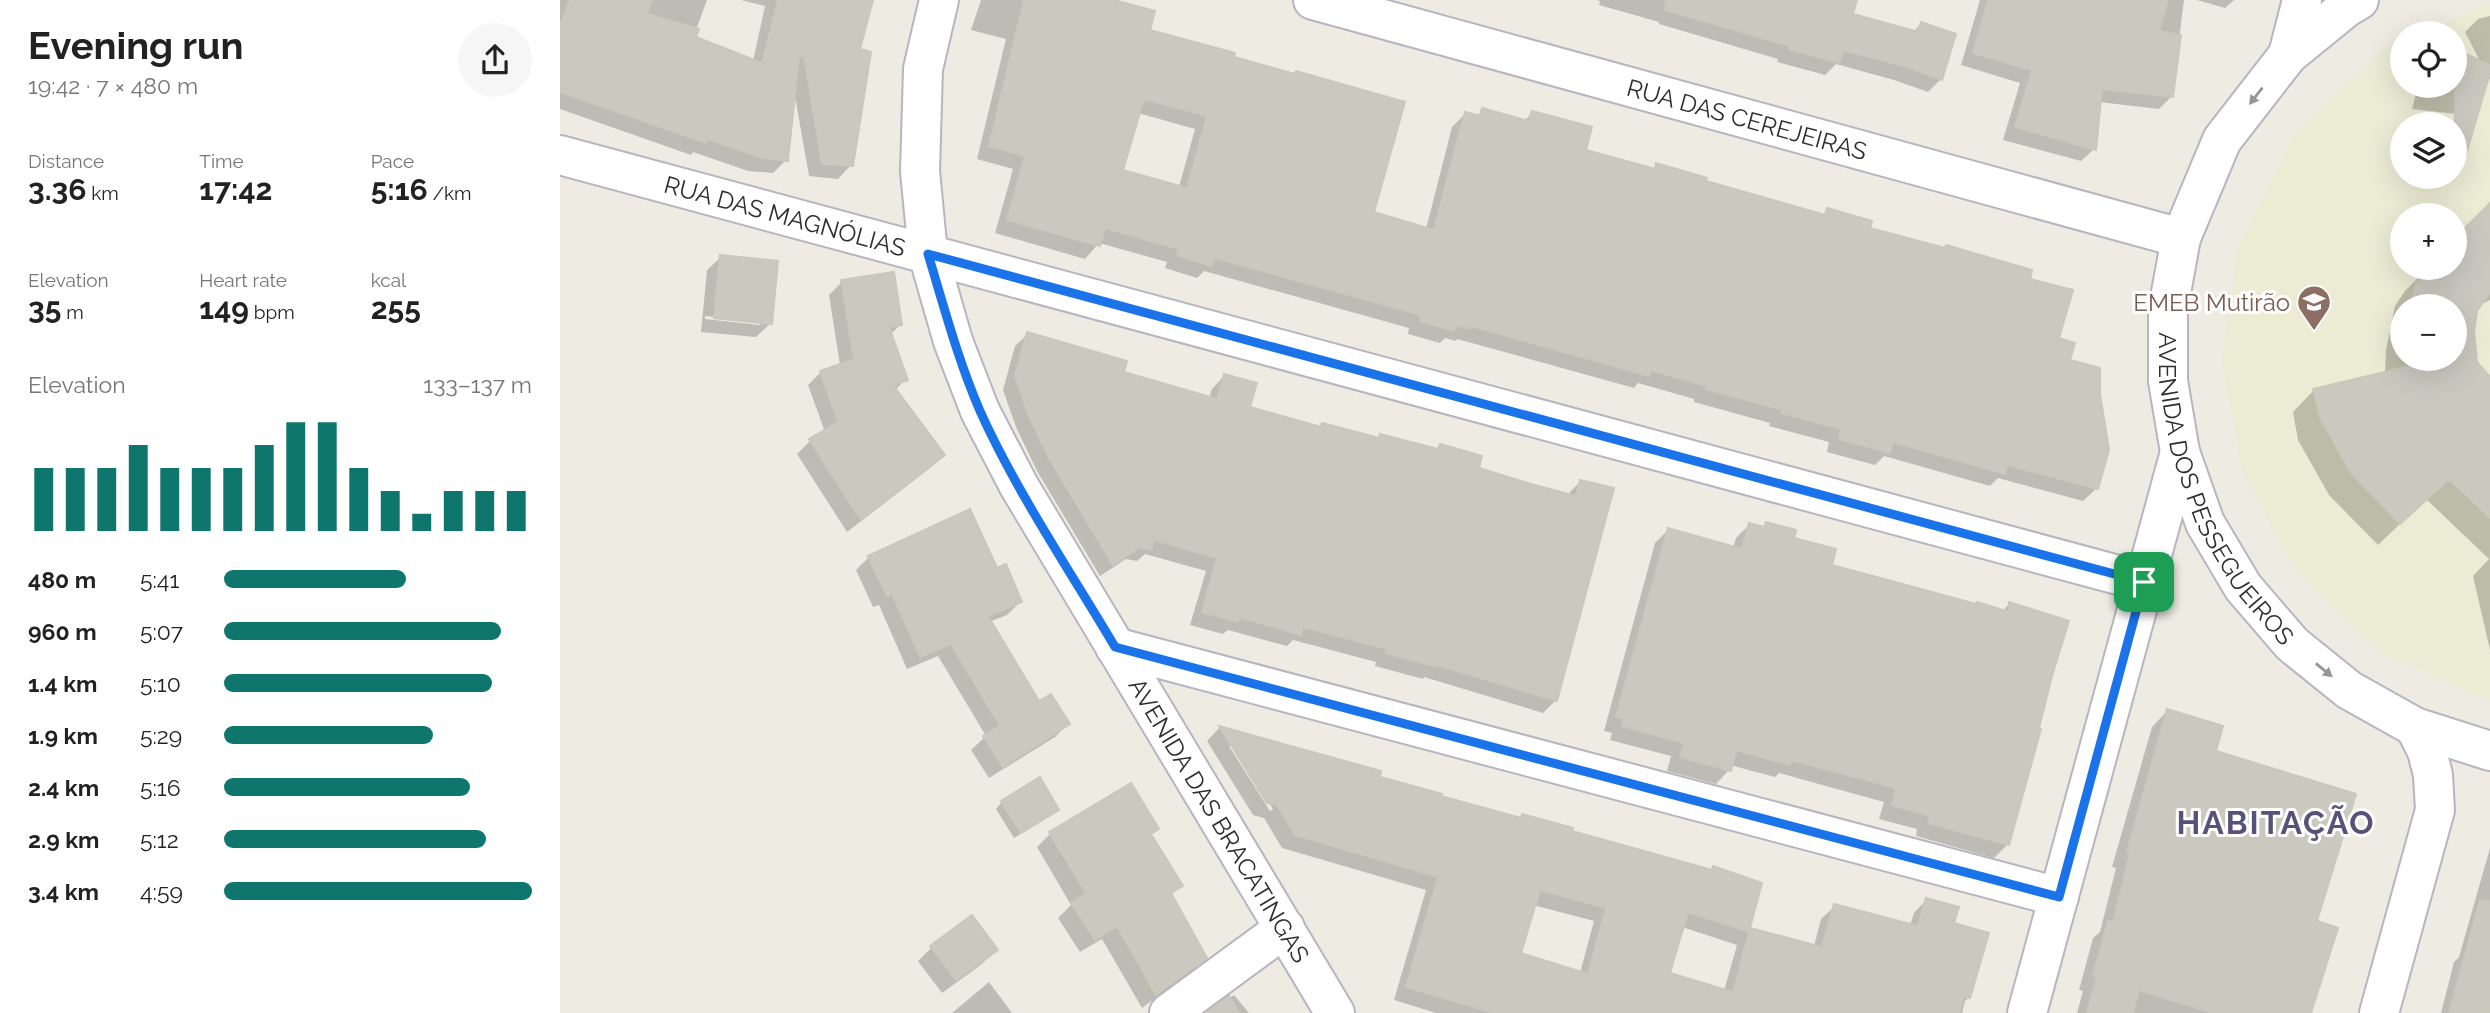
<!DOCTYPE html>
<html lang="en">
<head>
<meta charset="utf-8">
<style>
  body { margin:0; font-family:Raleway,sans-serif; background:#f6f6f6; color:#222; height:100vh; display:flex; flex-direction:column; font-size:26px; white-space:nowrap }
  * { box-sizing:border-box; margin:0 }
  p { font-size:23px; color:#767676 }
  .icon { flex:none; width:38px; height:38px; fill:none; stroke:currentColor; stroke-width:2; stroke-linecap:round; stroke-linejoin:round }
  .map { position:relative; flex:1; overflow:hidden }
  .side { display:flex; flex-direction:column; background:#fff; width:560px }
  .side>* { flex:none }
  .buttons { position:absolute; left:1830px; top:21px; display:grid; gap:14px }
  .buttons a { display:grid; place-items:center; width:77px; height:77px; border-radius:50%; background:#fff; box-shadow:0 7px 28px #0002; font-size:35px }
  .pin { position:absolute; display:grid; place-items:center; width:60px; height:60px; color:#fff; margin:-30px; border-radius:14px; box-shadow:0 4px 10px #0006 }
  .round { display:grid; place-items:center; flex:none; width:74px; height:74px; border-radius:37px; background:#f6f6f6 }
  .overview { display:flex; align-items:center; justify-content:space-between; height:119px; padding:0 28px }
  h1 { font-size:38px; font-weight:700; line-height:52px }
  .metrics { display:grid; grid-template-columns:repeat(3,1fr); gap:10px; height:119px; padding:7px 28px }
  .metrics div { display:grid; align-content:center }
  .metrics b { font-size:30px; font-weight:700 }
  .metrics small { font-size:19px; font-weight:400 }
  .metrics p { font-size:19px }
  .chart { height:196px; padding:14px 28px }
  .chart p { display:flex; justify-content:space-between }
  .chart svg { width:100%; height:126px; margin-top:7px; stroke:#0f766e; stroke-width:6 }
  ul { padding:0 28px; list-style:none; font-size:23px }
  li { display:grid; grid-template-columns:112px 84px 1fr; align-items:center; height:52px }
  li i { height:18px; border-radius:9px; background:#0f766e }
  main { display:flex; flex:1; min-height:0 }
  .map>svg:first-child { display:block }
  .education { fill:#ecebd4; fill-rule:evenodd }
  .shadow { fill:#0003; fill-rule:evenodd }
  .building { fill:#cac9c0; stroke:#c9c8bb; stroke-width:2; fill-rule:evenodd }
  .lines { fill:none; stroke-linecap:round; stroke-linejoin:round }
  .minor-casing { stroke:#b6b5c0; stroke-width:42 }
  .minor { stroke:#fff; stroke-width:38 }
  .oneway { fill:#969696 }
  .route-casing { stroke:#fff; stroke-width:14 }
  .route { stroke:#1a73e8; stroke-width:9 }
  .labels { text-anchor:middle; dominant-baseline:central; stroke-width:6; stroke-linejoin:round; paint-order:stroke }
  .street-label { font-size:24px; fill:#2e2e2e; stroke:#fff }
  .education-label { font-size:24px; fill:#785e54; stroke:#fff; text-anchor:end }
  .district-label { font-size:32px; font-weight:bold; letter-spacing:2px; fill:#56527a; stroke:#fff }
</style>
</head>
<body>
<main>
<section class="side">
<div class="overview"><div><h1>Evening run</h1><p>19:42 · 7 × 480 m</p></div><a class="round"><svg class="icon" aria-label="share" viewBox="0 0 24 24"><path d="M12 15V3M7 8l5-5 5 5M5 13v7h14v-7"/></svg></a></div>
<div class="metrics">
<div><p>Distance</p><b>3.36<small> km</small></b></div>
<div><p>Time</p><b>17:42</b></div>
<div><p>Pace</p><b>5:16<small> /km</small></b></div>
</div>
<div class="metrics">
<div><p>Elevation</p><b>35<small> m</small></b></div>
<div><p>Heart rate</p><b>149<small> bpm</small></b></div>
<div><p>kcal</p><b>255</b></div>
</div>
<div class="chart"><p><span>Elevation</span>133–137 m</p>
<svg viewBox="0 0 160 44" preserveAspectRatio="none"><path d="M5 44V22M15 44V22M25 44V22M35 44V14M45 44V22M55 44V22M65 44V22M75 44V14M85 44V6M95 44V6M105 44V22M115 44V30M125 44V38M135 44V30M145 44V30M155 44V30"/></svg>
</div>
<ul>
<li><b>480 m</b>5:41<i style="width:59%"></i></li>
<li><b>960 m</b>5:07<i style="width:90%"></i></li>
<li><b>1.4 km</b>5:10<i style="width:87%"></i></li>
<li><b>1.9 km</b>5:29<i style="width:68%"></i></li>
<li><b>2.4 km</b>5:16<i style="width:80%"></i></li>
<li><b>2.9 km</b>5:12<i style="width:85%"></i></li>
<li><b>3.4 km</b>4:59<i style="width:100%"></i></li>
</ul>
</section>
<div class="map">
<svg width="1930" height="1013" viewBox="0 0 1930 1013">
  <rect width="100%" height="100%" fill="#edebe2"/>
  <path class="education" d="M1930,3V702L1822,653L1738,574L1683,474L1662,362L1677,249L1734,135L1825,48L1843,41V86H1895V33H1860ZM1843,124H1895V177H1843ZM1843,215H1895V268H1843ZM1843,306H1895V359H1843Z"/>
  <path class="shadow" d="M0,0H147L133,38L193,61L205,6L181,0H312L298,51L291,165L278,179L249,176L234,91L226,160L213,173L188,171L133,152L131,155L0,109Z
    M421,0H547L588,32L672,58L812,213L866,229L892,127L905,114L916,117L923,110L963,122L972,113L1023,151L1092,170L1097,165L1144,183L1262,216L1268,210L1308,230L1468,280L1508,361L1537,488L1523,501L1438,478L1430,486L1324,456L1315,465L1267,452L1269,442L1209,426L1210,423L1134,402V399L1078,383L1074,388L897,339L896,341L885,338L880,343L848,334L849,328L644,271L637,278L605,268L607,262L539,243L525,259L435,233L453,169L417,159L446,39L411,30ZM578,113L635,129L619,187L561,171Z
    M1036,0H1295L1291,16L1353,32L1361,24L1381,79L1368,92L1334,80L1276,64L1265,75L1217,62L1218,59L1099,24V22L1039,5L1040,1Z
    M1420,0H1624L1612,96L1599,109L1539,102L1534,149L1521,161L1443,140L1460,83L1401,65Z
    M1637,0H1674L1665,8Z
    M1930,16V80L1927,75L1906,115L1852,109L1858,86H1895L1921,63L1905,32L1918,19Z
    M1930,219V300L1918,306L1915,310L1913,332L1915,363L1930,379V650L1913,576L1929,559L1866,499L1818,545L1769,495L1738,440L1733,412L1754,390L1825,373L1826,350L1835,306L1845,291L1868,268H1895ZM1843,306H1895V359H1843Z
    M161,257L210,324L196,337L141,332L147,270ZM145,316L200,321V325L145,319Z
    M282,282L340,325L330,335L346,379L335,390L383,455L370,468L287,532L237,454L250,441L265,432L248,385L261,372L280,365L269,295Z
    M468,334L562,373L649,398L652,389L664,376L688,408L759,428L762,425L818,439L821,436L876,450L880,446L917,470L1007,495L1021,481L996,700L983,713L864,677L863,679L815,666L816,662L733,640L727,646L668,630L663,634L630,625L646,571L585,554L577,561L566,559L540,576L477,471L456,427L443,390L455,346Z
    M1207,524L1270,566L1442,612L1449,604L1490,676L1448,844L1434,858L1356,836L1357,829L1319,819L1324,802L1219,773L1215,777L1170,765L1169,770L1156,784L1107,771L1111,756L1050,740L1052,733L1044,731L1095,543L1108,530L1173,548L1176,538L1189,525L1202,528Z
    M309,557L436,570L460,602L447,615L429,622L479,704L508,724L495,737L429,778L411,750L426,736L378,656L347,669L319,605L313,607L296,570Z
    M1607,711L1654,752L1755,922L1749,1013H1517L1523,991L1519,990L1533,938L1540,932L1556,868L1552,867L1592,727Z
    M659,728L819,772L818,778L879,797L959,820L963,816L1010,832L1150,872L1153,868L1188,929L1254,946L1261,919L1275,906L1350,926L1354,913L1367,899L1392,924L1409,997L1405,1001L1402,1013H876L834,1000L866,890L722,848L704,818L693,815L647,741ZM669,746H674L713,809L710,811ZM973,905L1034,921L1020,973L959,954ZM1122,927L1177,945L1164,991L1108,974Z
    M442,802L497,809L490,816L454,838L436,809Z
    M596,829L590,835L621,886L610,896L645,957L631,971L582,1008L542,939L520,952L498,918L511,905L477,847L491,833Z
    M1930,848V1013H1881L1894,962L1899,957Z
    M372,947L435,950L422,964L382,993L358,961Z
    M429,982L452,1013H392Z
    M674,995L689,1013H648Z"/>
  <path class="building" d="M10,0H92L87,14L139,29L136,37L202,63L218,0H313L300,49L311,52L293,166L262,164L244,56H239L228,161L202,158L147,139L146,143L0,92V25Z
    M464,0H554L595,11L590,30L675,53L674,57L735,74L736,71L845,102L814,212L874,230L905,112L920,116L922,108L969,121L972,111L1032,127L1026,150L1095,169L1096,163L1147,178L1146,181L1265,215L1267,208L1312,221L1310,228L1385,248L1386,245L1472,270L1470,279L1513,290L1499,338L1515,343L1510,360L1540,368V394L1549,450L1538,489L1447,465L1445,474L1333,442L1330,453L1279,439L1281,429L1221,413L1222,410L1146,389L1147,386L1090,370L1089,376L911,326L910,329L897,325L894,331L860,321L861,315L655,258L652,266L617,255L619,249L545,228L540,246L447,220L465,156L429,146ZM584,99L647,116L627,188L563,170Z
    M1106,0H1297L1293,14L1358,32L1361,22L1396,34L1382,80L1347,67L1283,50L1279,63L1229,49L1230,46L1105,10Z
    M1428,0H1608L1599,31L1621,35L1613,97L1542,89L1536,150L1455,127L1472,70L1413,53Z
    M1895,49L1930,65V73L1904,161L1895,159Z
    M1930,203V292L1917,311L1914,332L1917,362L1930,377V518L1889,479L1840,524L1791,473L1760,418L1753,389L1850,366L1849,359H1895V306H1851L1856,282H1860L1867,268H1895V238Z
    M160,255L218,261L212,324L154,318Z
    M334,272L342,325L329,327L348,380L333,385L385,455L301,520L249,439L278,422L260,371L294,359L281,280Z
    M467,332L567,361L564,372L657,399L664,374L697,383L690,407L761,427L762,423L819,438L820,434L878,449L880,444L922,456L919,468L971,484L1016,496L1020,480L1054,488L997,701L877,665V667L826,653L827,649L743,627L741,635L679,617L678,622L642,612L657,558L594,540L591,550L580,547L553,565L489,458L468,414L455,376Z
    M410,509L437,568L446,564L462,602L428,616L479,701L491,694L510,724L443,767L423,736L440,726L391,644L360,657L332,593L327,596L308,556Z
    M1206,522L1236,530L1234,538L1276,549L1272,565L1416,604L1417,602L1449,612V602L1509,621L1492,676L1479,728L1481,729L1449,845L1368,823L1370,816L1332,805L1336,788L1231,760L1230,765L1176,750L1171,771L1120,757L1124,743L1062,726L1064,719L1056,717L1108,528L1182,549L1189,523L1204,527Z
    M1607,709L1663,726L1656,751L1796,794L1757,921L1778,928L1751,1013H1653L1579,990L1573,1013H1527L1537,976L1533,975L1548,921L1553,922L1570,853L1567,852Z
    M659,726L821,771L820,777L882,794L881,796L961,818L962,814L1013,828L1012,831L1152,870L1153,866L1202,883L1190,928L1262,947L1274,904L1358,926L1366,898L1399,907L1394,923L1429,933L1410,998L1404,996L1399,1013H934L846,987L878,877L735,835L717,805L707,803ZM980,890L1046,908L1028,974L961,953ZM1128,912L1189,932L1173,992L1110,973Z
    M480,777L499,810L461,833L441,801Z
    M571,783L599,829L591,834L623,886L611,893L647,958L596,995L557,926L535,940L511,903L526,893L489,832Z
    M1920,900L1930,901V1013H1889Z
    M412,915L438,950L396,980L370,946Z
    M669,996L679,1013H646Z"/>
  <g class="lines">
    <g class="minor-casing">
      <g id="minor">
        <path id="s1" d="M379,0L363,69L360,171L368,254L393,341L420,411L459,486L775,1013"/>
        <path id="s2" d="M753,0L1621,238"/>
        <path id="s3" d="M1799,0L1787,7L1728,55L1662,140L1621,238L1608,309V381L1620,452L1645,523L1683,587L1732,644L1789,690L1855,727L1930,751"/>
        <path d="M1728,55L1742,0"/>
        <path id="s4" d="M0,155L1584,582"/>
        <path d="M555,647L1499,897"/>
        <path d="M609,1013L725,928"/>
        <path d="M1467,1013L1620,452"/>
        <path d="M1819,1013L1875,810L1873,775L1867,751L1855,727"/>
      </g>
    </g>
    <use href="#minor" class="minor"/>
  </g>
  <defs><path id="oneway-solid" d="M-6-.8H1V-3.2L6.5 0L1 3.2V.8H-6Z" transform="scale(1.75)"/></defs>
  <g class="oneway">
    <use href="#oneway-solid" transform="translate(1696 96) rotate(128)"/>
    <use href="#oneway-solid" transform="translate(1764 670) rotate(39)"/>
  </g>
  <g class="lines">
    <g class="route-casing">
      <path id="route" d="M368,254L1584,582L1499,897L555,647C510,571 456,491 420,411C398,360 384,307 368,254Z"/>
    </g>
    <use href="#route" class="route"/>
  </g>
  <defs>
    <g id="school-pin" transform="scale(1.75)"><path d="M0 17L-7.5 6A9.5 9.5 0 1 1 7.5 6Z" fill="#8d6e63" stroke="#fff"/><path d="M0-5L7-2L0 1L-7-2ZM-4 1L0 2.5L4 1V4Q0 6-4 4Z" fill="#fff"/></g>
  </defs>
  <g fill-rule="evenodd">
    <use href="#school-pin" x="1754" y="302"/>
  </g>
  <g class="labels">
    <g class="street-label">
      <text stroke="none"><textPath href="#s2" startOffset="450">RUA DAS CEREJEIRAS</textPath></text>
      <text stroke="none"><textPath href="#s4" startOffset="233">RUA DAS MAGNÓLIAS</textPath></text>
      <text stroke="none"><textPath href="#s3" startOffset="570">AVENIDA DOS PESSEGUEIROS</textPath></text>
      <text stroke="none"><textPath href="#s1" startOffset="896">AVENIDA DAS BRACATINGAS</textPath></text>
    </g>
    <g class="education-label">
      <text x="1730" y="302">EMEB Mutirão</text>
    </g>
    <g class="district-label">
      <text x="1716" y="822">HABITAÇÃO</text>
    </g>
  </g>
</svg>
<div class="buttons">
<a><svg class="icon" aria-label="locate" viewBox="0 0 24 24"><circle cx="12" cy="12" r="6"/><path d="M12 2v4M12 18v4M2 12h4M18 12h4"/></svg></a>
<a><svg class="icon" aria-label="layers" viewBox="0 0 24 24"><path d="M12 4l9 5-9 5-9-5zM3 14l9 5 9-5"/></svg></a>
<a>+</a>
<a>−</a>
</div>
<div class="pin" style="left:1584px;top:582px;background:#1e9e55"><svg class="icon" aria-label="arrive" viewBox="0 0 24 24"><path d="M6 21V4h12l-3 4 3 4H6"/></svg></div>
</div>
</main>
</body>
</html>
